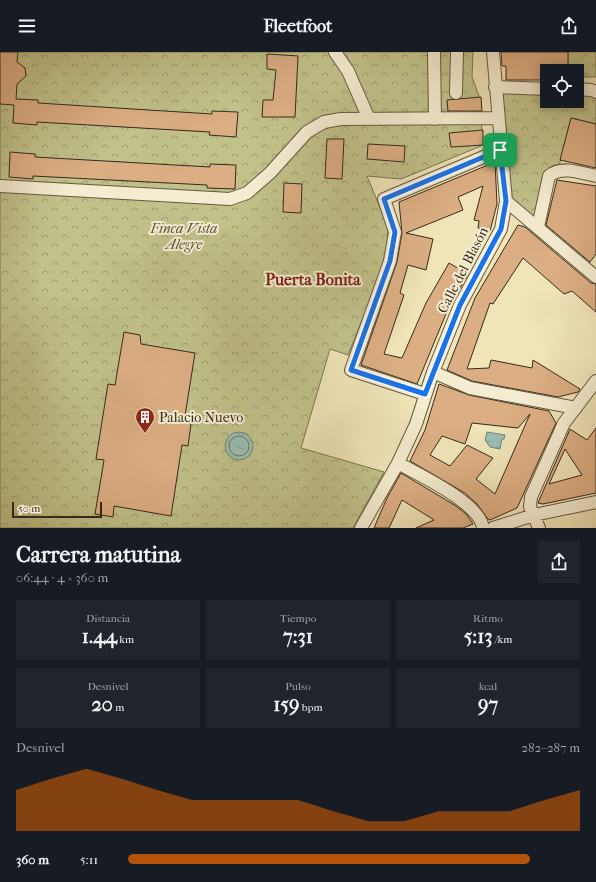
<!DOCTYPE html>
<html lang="es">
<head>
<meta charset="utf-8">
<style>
  body { margin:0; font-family:"IM FELL French Canon",serif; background:#20242c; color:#f1f3f6; height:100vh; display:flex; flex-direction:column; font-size:15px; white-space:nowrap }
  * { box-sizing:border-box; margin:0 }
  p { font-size:13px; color:#9ea1a6 }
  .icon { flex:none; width:22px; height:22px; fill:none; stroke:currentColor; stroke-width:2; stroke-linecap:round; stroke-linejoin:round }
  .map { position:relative; height:476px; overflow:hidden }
  .panel { display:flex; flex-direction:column; background:#171b24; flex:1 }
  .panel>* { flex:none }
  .tools { position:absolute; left:540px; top:12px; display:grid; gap:8px }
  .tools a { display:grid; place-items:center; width:44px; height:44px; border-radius:0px; background:#171b24; box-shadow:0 2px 10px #0003; font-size:20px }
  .scale { position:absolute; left:12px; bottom:10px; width:90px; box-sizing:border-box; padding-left:4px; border:2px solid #362a1b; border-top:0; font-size:11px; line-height:14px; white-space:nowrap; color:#362a1b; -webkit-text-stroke:3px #f5edd2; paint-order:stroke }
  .pin { position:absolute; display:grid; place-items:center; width:34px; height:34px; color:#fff; margin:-17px; border-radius:8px; box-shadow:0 2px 6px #0006 }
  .round { display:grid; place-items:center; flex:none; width:42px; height:42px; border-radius:0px; background:#20242c }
  .head { display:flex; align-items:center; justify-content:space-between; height:68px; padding:0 16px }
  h1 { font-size:22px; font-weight:700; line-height:30px }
  .metrics { display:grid; grid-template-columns:repeat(3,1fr); gap:6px; height:68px; padding:4px 16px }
  .metrics div { display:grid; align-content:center; border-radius:0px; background:#20242c; text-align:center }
  .metrics b { font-size:20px; font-weight:700 }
  .metrics small { font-size:11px; font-weight:400 }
  .metrics p { font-size:11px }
  .chart { height:112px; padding:8px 16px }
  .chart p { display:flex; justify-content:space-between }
  .chart svg { width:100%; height:72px; margin-top:4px; fill:#b45309; opacity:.7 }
  ul { padding:0 16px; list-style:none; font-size:13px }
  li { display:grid; grid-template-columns:64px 48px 1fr; align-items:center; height:30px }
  li i { height:10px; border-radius:5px; background:#b45309 }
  header { display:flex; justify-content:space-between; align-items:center; height:52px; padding:0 16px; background:#171b24; font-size:18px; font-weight:700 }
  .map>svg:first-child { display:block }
  .forest { fill:url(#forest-crowns); stroke:#7c7652 }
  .water { fill:url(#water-ripples); stroke:#728376 }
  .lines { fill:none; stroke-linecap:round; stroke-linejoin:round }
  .shore { stroke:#687466; stroke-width:1 }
  .building { fill:#dcae83; stroke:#362a1b; fill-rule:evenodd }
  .minor-casing { stroke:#645842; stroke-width:14 }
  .minor { stroke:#f5edd2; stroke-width:12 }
  .route-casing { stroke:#fff; stroke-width:8 }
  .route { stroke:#1a73e8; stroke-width:5 }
  .labels { text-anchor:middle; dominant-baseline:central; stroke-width:4; stroke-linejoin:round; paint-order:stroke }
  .park-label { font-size:14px; font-style:italic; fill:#595037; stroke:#f5edd2 }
  .street-label { font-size:14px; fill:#362a1b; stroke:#f5edd2 }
  .poi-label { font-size:14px; fill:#362a1b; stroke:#f5edd2; text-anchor:start }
  .quarter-label { font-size:16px; font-weight:bold; fill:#7a1f14; stroke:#f5edd2 }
</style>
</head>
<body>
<header><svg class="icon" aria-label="menu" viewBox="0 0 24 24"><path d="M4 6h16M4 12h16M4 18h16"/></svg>Fleetfoot<svg class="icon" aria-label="share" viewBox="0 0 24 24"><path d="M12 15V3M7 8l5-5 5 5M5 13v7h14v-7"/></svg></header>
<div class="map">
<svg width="596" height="476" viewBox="0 0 596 476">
  <defs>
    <pattern id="forest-crowns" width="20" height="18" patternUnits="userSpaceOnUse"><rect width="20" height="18" fill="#c1c28a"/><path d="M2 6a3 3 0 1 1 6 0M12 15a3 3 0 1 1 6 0" fill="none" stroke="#9e9e70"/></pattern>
    <pattern id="water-ripples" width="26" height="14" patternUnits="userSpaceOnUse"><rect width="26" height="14" fill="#9abeb2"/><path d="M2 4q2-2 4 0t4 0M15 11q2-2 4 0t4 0" fill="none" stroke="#85a398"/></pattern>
  </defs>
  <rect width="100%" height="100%" fill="#f0e4b9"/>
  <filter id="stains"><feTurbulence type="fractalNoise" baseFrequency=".005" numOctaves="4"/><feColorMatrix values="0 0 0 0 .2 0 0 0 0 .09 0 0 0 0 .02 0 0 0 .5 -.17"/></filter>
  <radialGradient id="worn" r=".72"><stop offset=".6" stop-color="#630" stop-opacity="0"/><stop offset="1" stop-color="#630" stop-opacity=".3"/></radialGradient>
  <path class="forest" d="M0,0H473L472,25L479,44L483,90L481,94L401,127L367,124L388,175L387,207L348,303L330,297L301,396L384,420L353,476H0Z
    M568,0H596V25H577V19H568Z
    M495,35L547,37V49H577V37L596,40V72L571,66L559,114L546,118L536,167L509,145Z"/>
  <path class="water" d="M487,380L505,383L504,387H502L500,397L490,395L485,388Z
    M225 394a14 14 0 1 1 28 0a14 14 0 1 1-28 0Z"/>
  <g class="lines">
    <path class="shore" d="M229 394a10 10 0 1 1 20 0a10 10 0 1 1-20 0Z"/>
  </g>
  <path class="building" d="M0,0H18L17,10L25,16L26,24L17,32L16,47L38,48V51L212,62V59L238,60L236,85L209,83L210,80L37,70V73L13,71L14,53L0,52Z
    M501,0H568V19H547V28H506V14H502Z
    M267,2L298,4L295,65H262L263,48H273L276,18L267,17Z
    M481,45L482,59H448L447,48Z
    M571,66L596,72V116L560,108Z
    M483,78V93L451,95L449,81Z
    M327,87H344L342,127L325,126Z
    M368,92L405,94L404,110L367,107Z
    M10,100L35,102V105L210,115V112L236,113L235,137L207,136V133L33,124V127L9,125Z
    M495,110L497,152L490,179L478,176L479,169L474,168L483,134L458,145L463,158L406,181L433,187L426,218L408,213L400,241L404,243L384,302L402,306L426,251L449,211L468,222L448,257L417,332L361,313L397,210L402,181L399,150Z
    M557,128L596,134V202L590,210L546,173Z
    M284,131L302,132L301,161L283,160Z
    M518,173L525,175L591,231L596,232V260L572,239L564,242L523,206L493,252L490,251L467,317L489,316L491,308L532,316L533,308L580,337L578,340L558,345L472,329L447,318L475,246Z
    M124,280L140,283L141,292L195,301L184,370L191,372L188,394L182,393L171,464L114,454L113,465L95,462L104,408L96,407L108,332L115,333Z
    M439,332L469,343L549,359L556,371L517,456L490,468L488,467L477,452L465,441L410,409L425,378ZM530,362L495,442L476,427L493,406L467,393L450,414L430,403L442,384L465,392L472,371L518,376Z
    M596,376V441L543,452L538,451L570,377L587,388ZM565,397L582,423L549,432Z
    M401,421L456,454L466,462L473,472L463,476H416L434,468L402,448L389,476H374L387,446Z"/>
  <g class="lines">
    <g class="minor-casing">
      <path id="minor" d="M335,0L348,19L369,67
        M434,0L435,67
        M495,35L547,37
        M577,37L591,38L596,40
        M456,41L457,0
        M0,134L230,147L247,141L270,121L307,80L324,70L341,67L498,66
        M506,149L596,225
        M538,175L549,124C561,113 582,121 596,124
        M433,320L470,336L576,356
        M425,342L351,318L390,209L395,180L384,147L500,98
        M398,411C419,423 480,451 483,476
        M361,476L398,411L416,372L433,320L460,253L501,177L506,149L493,0
        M493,476L534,463L596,450
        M539,476L530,455L531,445L564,371L596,329"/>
    </g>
    <use href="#minor" class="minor"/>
  </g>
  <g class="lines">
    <g class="route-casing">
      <path id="route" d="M500,98L506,149L501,177L460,253L425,342L351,318L390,209L395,180L384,147Z"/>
    </g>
    <use href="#route" class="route"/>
  </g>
  <defs>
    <g id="building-pin" transform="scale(1)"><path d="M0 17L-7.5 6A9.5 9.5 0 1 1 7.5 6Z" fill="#8f2418" stroke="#f5edd2"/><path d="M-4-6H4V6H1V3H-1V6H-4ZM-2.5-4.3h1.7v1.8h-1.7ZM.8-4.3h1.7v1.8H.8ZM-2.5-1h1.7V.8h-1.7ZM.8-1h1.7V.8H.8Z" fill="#fff"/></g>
  </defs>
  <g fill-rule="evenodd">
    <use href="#building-pin" x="145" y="365"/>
  </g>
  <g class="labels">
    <g class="park-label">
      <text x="184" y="176">Finca Vista<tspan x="184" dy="16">Alegre</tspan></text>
    </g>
    <g class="street-label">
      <text transform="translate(463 218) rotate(-63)">Calle del Blasón</text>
    </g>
    <g class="poi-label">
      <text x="159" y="365">Palacio Nuevo</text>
    </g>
    <g class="quarter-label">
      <text x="313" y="227">Puerta Bonita</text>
    </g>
  </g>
  <rect width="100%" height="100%" filter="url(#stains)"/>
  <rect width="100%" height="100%" fill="url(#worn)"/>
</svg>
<div class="tools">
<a><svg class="icon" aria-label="locate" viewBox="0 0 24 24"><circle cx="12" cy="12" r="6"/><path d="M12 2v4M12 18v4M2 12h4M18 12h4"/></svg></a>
</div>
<div class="scale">50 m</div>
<div class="pin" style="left:500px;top:98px;background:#1e9e55"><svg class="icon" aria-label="arrive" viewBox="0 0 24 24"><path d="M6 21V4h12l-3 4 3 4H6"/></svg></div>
</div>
<section class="panel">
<div class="head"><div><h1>Carrera matutina</h1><p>06:44 · 4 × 360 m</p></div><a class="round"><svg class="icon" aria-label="share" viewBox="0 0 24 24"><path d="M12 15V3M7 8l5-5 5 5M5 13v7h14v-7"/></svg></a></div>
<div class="metrics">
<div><p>Distancia</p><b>1.44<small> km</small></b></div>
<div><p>Tiempo</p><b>7:31</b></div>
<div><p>Ritmo</p><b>5:13<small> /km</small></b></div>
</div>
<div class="metrics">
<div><p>Desnivel</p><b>20<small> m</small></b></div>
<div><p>Pulso</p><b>159<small> bpm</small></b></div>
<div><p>kcal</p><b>97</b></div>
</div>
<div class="chart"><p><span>Desnivel</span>282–287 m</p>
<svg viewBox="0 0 160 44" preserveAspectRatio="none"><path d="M0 44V19L10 12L20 6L30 12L40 19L50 25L60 25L70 25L80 25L90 32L100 38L110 38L120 32L130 32L140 32L150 25L160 19V44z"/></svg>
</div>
<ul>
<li><b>360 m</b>5:11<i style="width:89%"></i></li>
</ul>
</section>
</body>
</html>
